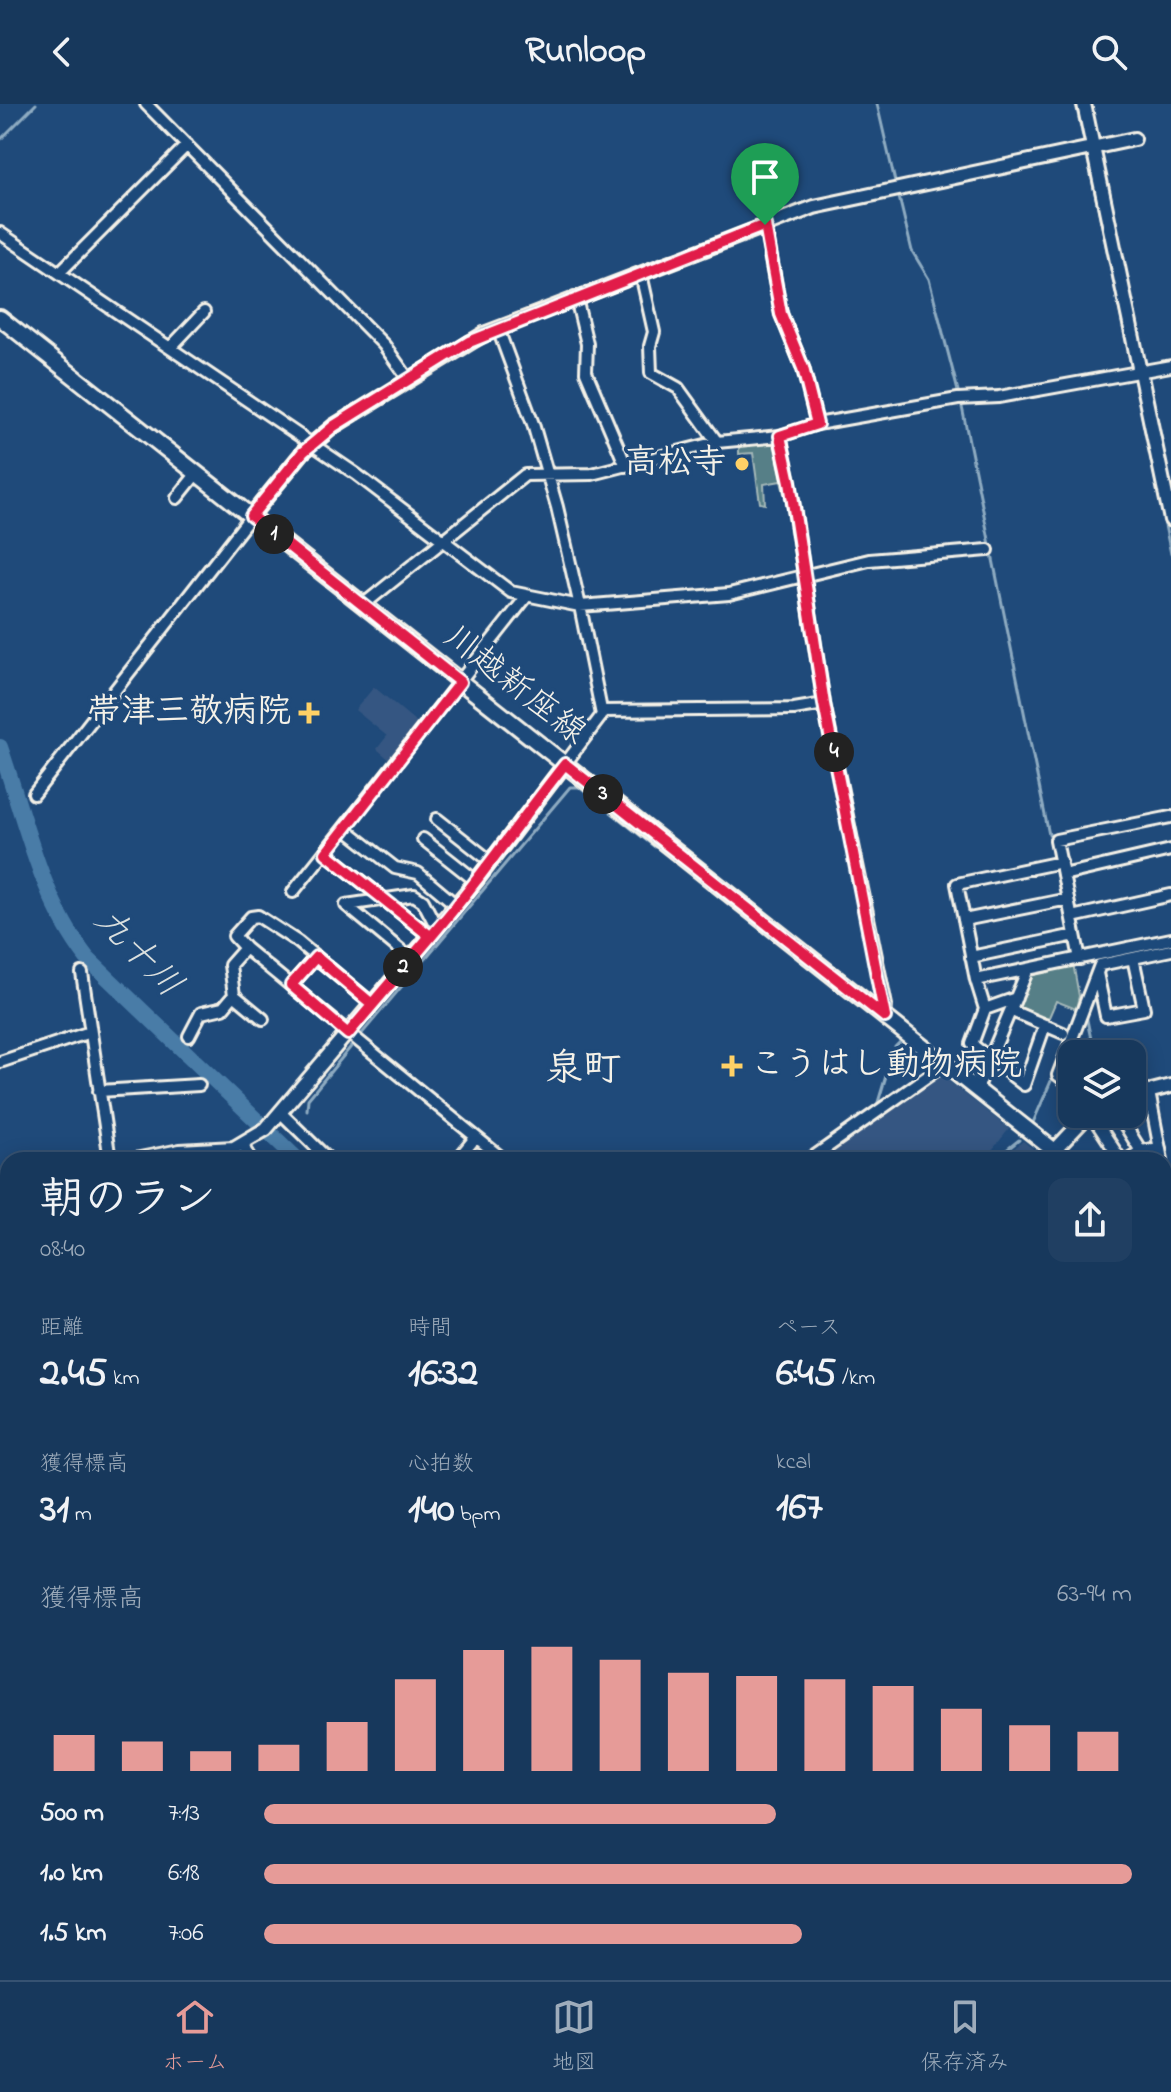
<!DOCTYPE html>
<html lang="ja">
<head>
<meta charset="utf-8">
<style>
  body { margin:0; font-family:"Indie Flower","Klee One",sans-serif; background:#203f62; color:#f1f3f6; height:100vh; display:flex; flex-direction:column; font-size:30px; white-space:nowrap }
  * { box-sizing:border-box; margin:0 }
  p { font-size:26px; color:#9eacbb }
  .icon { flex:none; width:44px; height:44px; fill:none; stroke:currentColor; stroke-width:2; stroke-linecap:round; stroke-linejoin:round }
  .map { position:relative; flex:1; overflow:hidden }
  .details { position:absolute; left:0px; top:1048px; width:1172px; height:828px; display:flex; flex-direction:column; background:#17385c; border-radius:24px 24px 0 0; box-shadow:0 4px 20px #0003,0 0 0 2px #365272 }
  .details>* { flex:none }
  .fabs { position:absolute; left:1058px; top:936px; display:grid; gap:16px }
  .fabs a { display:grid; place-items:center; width:88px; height:88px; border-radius:16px; background:#17385c; box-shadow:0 4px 20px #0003,0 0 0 2px #365272; font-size:40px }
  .pin { position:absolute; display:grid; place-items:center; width:68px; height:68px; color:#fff; margin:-82px -34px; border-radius:50% 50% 50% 0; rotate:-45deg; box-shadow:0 0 8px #0007 }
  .pin .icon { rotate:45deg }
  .km { position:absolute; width:40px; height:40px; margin:-20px; border-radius:50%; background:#222; color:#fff; font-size:22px; line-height:40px; text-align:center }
  .round { display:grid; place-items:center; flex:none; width:84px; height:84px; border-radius:16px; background:#203f62 }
  .headline { display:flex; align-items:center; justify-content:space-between; height:136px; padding:0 40px }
  h1 { font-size:44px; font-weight:700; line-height:60px }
  .metrics { display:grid; grid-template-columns:repeat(3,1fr); gap:12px; height:136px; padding:8px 40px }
  .metrics div { display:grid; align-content:center }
  .metrics b { font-size:40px; font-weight:700 }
  .metrics small { font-size:22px; font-weight:400 }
  .metrics p { font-size:22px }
  .chart { height:224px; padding:16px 40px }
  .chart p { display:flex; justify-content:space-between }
  .chart svg { width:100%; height:144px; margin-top:8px; stroke:#e69b98; stroke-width:6 }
  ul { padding:0 40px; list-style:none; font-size:26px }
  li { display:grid; grid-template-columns:128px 96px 1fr; align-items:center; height:60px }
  li i { height:20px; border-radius:10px; background:#e69b98 }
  header { display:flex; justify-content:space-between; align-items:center; height:104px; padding:0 40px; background:#17385c; font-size:36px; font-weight:700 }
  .dock { display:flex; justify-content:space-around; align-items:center; height:112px; border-top:2px solid #365272; background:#17385c; font-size:22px; color:#9eacbb }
  .dock a { display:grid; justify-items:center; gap:4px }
  .dock .on { color:#e69b98 }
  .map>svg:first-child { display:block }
  .built { fill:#365782 }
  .green { fill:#567f87; stroke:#a5b8b8; stroke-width:2 }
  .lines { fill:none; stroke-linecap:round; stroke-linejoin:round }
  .stream { stroke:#8eabc1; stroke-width:3 }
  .river { stroke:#4a7ca7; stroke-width:16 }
  .minor-casing { stroke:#f4f1e8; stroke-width:16 }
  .tertiary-casing { stroke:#f4f1e8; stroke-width:18 }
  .secondary-casing { stroke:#f4f1e8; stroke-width:20 }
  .trunk-casing { stroke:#f4f1e8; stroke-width:22 }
  .minor { stroke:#1f4a7a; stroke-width:10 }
  .tertiary { stroke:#1f4a7a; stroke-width:12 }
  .secondary { stroke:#1f4a7a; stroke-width:14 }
  .trunk { stroke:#1f4a7a; stroke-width:16 }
  .rail-casing { stroke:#f4f1e8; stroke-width:6 }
  .rail { stroke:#1f4a7a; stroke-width:3; stroke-dasharray:9; stroke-linecap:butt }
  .route-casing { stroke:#fff; stroke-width:16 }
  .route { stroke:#e11d48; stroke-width:10 }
  .poi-dot { fill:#ffd166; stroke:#1f4a7a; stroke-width:3 }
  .labels { text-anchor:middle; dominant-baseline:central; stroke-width:7; stroke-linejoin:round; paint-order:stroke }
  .poi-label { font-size:34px; font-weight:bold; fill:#f4f1e8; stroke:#1f4a7a; text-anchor:end }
  .street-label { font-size:34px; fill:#f4f1e8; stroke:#1f4a7a }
  .water-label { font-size:36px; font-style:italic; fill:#dadfde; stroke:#1f4a7a }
  .quarter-label { font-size:38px; font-weight:bold; fill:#f4f1e8; stroke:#1f4a7a }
</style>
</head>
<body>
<header><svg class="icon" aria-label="back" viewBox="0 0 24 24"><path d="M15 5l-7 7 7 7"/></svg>Runloop<svg class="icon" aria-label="search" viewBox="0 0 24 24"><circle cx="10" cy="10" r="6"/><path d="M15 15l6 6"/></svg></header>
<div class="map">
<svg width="1171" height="1876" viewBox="0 0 1171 1876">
  <rect width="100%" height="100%" fill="#1f4a7a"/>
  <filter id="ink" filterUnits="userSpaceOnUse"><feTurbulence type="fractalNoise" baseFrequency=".0125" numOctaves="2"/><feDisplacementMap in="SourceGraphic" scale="16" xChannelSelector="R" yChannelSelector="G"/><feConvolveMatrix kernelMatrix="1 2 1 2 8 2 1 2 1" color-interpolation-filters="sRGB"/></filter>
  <g filter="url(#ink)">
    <path class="built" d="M374,583L421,622L391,657L377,645L387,632L355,606Z
      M942,972L1009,1025L984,1056H820Z
      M1023,1037L1047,1056H1000Z"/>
    <path class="green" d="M776,336L788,388L784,389L781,377L764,380L765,400L760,399L753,349L739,350V339Z
      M1073,859L1079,892L1076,905L1056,897L1047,918L1018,907L1030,870Z"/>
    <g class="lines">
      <path class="stream" d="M877,0L896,82
        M1076,0L1085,43
        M0,36L36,0
        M1087,51L1171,450
        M898,89L912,147L929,175L959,291
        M961,298L1049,731H1056
        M1086,911L1094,950
        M359,933L570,683H579L655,743
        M895,943L901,937
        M876,1005L889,962
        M307,1006L308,995L354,939
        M1032,1021L1054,970
        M818,1056L870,1020
        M994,1056L1019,1036
        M1164,1097L1169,1105L1164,1121
        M0,1748L8,1777
        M33,1868L35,1876
        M1140,1868L1147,1876"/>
      <path class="river" d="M0,643C25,715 40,793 87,854L298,1056
        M570,1876L573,1868"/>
      <g class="minor-casing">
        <path id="minor" d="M146,0L384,241L409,276
          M765,121L781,210L803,264L817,320
          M0,129L356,370L511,488L580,502L602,611L565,660
          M59,169L187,41
          M641,170L654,228L650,242L651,269L678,284L717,338
          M576,194L587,240L586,268L626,362
          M498,225L533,320L557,403L580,502L729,490L869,456L988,446
          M170,244L204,208
          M780,332L790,378L824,600
          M177,394L197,369
          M363,501L525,371L592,370L717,338L780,332L817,320L958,295L999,293L1171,262
          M602,607L794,605L824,600L886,901L885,913
          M34,690L251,412
          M437,715L489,756
          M344,724L527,492
          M423,735L476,777
          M326,749L430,832
          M1061,758L957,780L976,876L1171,835
          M1063,771L1171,746
          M293,788L344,724L395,764L418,769L456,801
          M346,801L414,791L423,797L437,824
          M346,801L410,854
          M1072,813L1171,791
          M964,816L1068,795
          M245,844L234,832L251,813L258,812L298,838L372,900
          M971,853L1075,831
          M1080,855L1056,736L1171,713
          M82,869L110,1056
          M1097,869L1106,912L1144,905L1133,854
          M976,876L985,905
          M291,881L316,853
          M1016,894L985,905L972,940L975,943L1024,981L1045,921
          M1012,907L1063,929
          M263,915L234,891L230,861L245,844L504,1056
          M189,932L201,909L223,904L234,891
          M0,958L90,928
          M1072,982L1058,971L1100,861L1171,846
          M977,985L1028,865
          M99,987L199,981
          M1149,988L1162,1056
          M281,1009L329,1056
          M1091,1010L1121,1056
          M1118,1010L1141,1047
          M243,1041L252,1056
          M457,1056L476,1033
          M809,1056L945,960
          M1127,1056L1141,1047L1160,1044
          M0,1198L8,1223
          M1164,1233L1171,1242
          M0,1236L8,1234
          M0,1289L8,1297
          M1164,1308L1171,1315
          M1164,1340L1171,1334
          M0,1374L8,1382
          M1164,1463L1171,1471
          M0,1528L8,1526
          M0,1679L8,1684
          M1164,1692L1171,1700
          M0,1739L8,1741
          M287,1868L300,1876
          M806,1868L820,1876
          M866,1868L885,1876
          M363,1876L369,1868
          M596,1876H601
          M631,1876L635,1868
          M758,1876L765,1868
          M833,1876L838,1868
          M895,1876L916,1873L922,1868"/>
      </g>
      <g class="tertiary-casing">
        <path id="tertiary" d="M1084,0L1171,416
          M251,412L303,348L334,322L484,230L814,103L1134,35
          M1132,992L1171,982
          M1054,1047L1089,1010
          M135,1056L180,1047L234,1044L266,1025L476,777L565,660
          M0,1096L8,1094
          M1164,1254L1171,1248"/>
      </g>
      <g class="secondary-casing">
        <path id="secondary" d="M0,214L1066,1056
          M1164,1137L1171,1142"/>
      </g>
      <g class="trunk-casing">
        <path id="trunk" d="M0,1320L8,1329
          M0,1338L8,1346
          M1018,1868L1037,1876
          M1047,1868L1066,1876"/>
      </g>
      <use href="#minor" class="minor"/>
      <use href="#tertiary" class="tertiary"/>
      <use href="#secondary" class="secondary"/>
      <use href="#trunk" class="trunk"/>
      <g class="rail-casing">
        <path id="rail" d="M1164,1084L1171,1081
          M0,1452L8,1449"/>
      </g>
      <use href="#rail" class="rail"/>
    </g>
  </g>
  <g class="lines" filter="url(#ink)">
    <g class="route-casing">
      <path id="route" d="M765,121L469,238L334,322L303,348L251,412L460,578L326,749L430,832L372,900L316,853L291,881L348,930C390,879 435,831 475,778C505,739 534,699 565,660L885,913L824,600L790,378L780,332L817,320L803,264L781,210L765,121"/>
    </g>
    <use href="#route" class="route"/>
  </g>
  <g class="poi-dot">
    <circle cx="742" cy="360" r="8"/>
    <path d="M305 597h8v8h8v8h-8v8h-8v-8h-8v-8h8z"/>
    <path d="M728 950h8v8h8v8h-8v8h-8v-8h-8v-8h8z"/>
  </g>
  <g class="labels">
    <g class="poi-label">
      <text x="726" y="360">高松寺</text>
      <text x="291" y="609">帯津三敬病院</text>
      <text x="750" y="962" text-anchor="start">こうはし動物病院</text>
    </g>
    <g class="street-label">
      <text transform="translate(514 582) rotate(38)">川越新座線</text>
    </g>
    <g class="water-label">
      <text transform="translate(137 850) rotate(46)">九十川</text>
    </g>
    <g class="quarter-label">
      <text x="583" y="967">泉町</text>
    </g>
  </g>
</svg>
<div class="fabs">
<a><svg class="icon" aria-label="layers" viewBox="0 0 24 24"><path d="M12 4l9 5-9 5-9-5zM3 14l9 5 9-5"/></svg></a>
</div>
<div class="pin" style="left:765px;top:121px;background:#1e9e55"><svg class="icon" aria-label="arrive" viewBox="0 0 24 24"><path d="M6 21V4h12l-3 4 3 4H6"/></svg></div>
<b class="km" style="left:274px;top:430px">1</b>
<b class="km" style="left:403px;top:863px">2</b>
<b class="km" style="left:603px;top:690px">3</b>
<b class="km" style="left:834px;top:648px">4</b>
<section class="details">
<div class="headline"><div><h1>朝のラン</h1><p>08:40</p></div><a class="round"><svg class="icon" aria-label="share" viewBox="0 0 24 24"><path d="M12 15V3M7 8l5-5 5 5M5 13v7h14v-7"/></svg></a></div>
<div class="metrics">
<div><p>距離</p><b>2.45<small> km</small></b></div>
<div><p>時間</p><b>16:32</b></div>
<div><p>ペース</p><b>6:45<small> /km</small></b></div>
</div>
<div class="metrics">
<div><p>獲得標高</p><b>31<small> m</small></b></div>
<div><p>心拍数</p><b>140<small> bpm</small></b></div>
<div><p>kcal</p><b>167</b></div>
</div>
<div class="chart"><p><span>獲得標高</span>63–94 m</p>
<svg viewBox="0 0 160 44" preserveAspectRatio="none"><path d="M5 44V33M15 44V35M25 44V38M35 44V36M45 44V29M55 44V16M65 44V7M75 44V6M85 44V10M95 44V14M105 44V15M115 44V16M125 44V18M135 44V25M145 44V30M155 44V32"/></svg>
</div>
<ul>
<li><b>500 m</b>7:13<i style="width:59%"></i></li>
<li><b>1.0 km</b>6:18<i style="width:100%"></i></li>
<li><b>1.5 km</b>7:06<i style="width:62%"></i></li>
</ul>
</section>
</div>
<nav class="dock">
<a class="on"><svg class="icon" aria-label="home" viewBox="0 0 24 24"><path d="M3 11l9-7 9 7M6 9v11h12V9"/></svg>ホーム</a>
<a><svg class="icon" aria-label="map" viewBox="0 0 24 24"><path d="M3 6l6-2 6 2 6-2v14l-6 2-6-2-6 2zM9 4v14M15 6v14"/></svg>地図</a>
<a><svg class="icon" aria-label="saved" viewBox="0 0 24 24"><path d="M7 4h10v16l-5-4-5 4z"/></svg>保存済み</a>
</nav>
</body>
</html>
